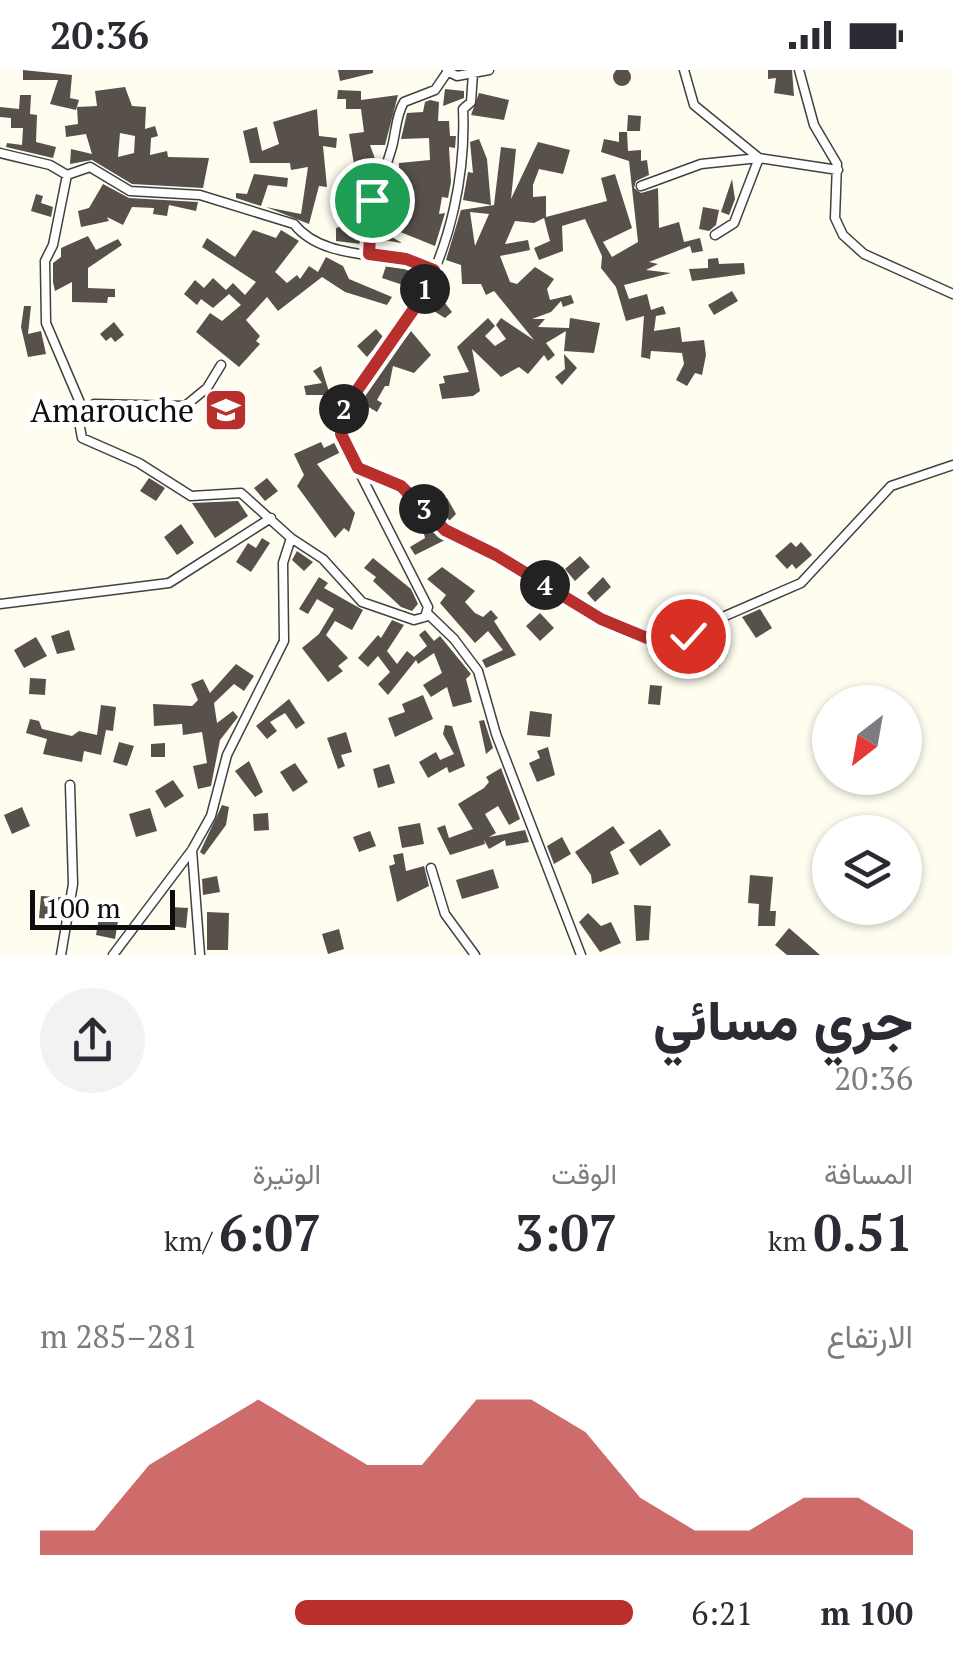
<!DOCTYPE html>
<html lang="ar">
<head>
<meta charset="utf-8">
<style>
  body { margin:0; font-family:"PT Serif",Vazirmatn,serif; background:#f2f2f3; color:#2b2b33; direction:rtl; height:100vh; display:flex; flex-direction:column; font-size:38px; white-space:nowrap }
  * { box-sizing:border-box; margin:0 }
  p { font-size:32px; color:#7c7c81 }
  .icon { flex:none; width:55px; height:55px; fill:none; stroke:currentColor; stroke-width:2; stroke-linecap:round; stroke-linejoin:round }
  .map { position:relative; height:885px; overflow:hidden; direction:ltr }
  .panel { display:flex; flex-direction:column; background:#fff; flex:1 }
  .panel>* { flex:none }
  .needle { width:65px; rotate:211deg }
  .buttons { position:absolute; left:812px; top:615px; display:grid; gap:20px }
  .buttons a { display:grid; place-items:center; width:110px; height:110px; border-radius:50%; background:#fff; box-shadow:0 2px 8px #0004; font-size:50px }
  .scale { position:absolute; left:30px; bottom:25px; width:145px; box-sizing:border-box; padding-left:10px; border:5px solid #0e0e0e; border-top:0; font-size:28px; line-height:35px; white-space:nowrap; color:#0e0e0e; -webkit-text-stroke:8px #fff; paint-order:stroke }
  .pin { position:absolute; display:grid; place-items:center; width:85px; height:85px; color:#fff; margin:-42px; border:5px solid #fff; border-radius:50%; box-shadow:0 2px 10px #0007 }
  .km { position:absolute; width:50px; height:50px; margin:-25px; border-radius:50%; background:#222; color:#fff; font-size:28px; line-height:50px; text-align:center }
  .round { display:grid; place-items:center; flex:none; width:105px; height:105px; border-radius:52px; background:#f2f2f3 }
  .summary { display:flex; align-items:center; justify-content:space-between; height:170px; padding:0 40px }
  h1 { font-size:55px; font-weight:800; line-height:75px }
  .metrics { display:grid; grid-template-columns:repeat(3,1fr); gap:15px; height:170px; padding:10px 40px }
  .metrics div { display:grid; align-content:center }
  .metrics b { font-size:50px; font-weight:800 }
  .metrics small { font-size:28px; font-weight:400 }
  .metrics p { font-size:28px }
  .chart { height:280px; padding:20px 40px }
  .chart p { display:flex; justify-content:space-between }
  .chart svg { width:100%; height:180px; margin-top:10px; fill:#b92f2c; opacity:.7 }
  ul { padding:0 40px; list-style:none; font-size:32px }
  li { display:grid; grid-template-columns:160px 120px 1fr; align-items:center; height:75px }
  li i { height:25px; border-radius:12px; background:#b92f2c }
  .status { display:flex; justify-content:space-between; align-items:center; height:70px; padding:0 50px; background:#fff; direction:ltr }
  .status svg { height:28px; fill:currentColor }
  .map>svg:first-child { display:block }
  .building { fill:#57504b; fill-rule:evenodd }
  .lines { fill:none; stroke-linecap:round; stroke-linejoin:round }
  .minor-casing { stroke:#414141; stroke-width:11 }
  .minor { stroke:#fff; stroke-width:8 }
  .route-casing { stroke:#fff; stroke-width:20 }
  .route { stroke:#b92f2c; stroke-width:12 }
  .labels { text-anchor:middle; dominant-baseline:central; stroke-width:10; stroke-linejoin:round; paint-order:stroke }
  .poi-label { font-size:32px; fill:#0e0e0e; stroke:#fff; text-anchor:end }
</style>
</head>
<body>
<div class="status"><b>20:36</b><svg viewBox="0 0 49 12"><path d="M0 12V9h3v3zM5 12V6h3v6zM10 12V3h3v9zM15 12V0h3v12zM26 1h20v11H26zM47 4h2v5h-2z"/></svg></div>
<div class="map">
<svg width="953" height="885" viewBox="0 0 953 885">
  <rect width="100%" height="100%" fill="#fefdf0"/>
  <path class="building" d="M613 7a9 9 0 1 1 18 0a9 9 0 1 1-18 0Z
    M23,0L72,5L70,28L79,30L76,40L50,34L58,10H23Z
    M338,0H373V3L340,11Z
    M768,0H792L794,26L774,23L776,8L768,9Z
    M125,17L132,36L146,37L145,59L155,56L158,66L151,68L150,85L167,81L168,87L209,88L203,118L132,114L92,90L70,94L71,79L92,84L86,64L66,67L65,56L78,54L77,37L97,36L95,21ZM120,63L135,66L134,83L118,87Z
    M445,19L464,21V28L443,36Z
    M338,20L361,21V30L398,25L385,75H370L378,97L369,125H354L355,100L349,64L364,62L361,39H346V29H337Z
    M479,23L509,30L504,50L471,45Z
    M20,25H31L30,44L37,45L36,72L56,77L53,88L6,77L7,73L22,75L23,58H11V48L0,47V37L19,39Z
    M430,30L439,32L438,51H449L450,66H456L455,78L449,77L451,112L448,128L442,127L439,144L445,143L435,176L388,157L385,163L402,173L376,169L392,103H399V93L430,90L429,68L401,69L407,43L423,42L425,32Z
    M317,39L319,66L337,68L336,78L323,76L327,117L319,116L309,154L266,137L301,144L308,97L291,100L290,93H250L243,61L257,57L262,81L279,74L273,52Z
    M628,45L641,46L640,61H627Z
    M619,62H627L628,81L641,80V91L647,90L649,105L636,111L634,118L641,123L658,118L659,158L679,152L684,172L700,168L703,181L692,183L690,176L649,192L658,194L646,200L671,203L624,215L629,229L647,224L651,240L663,236L666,244L656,246L654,261L680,257L682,272L704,270L706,285L702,305L695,303L687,316L676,310L684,294L682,283L651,281L650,289L641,287L644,246L626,251L616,217L601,198L602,186L585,149L562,156L563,181L539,190L534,178L550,171L544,148L534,153L515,151L505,174L528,170L530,180L500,186L510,212L517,214L535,197L554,209L547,219L550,230L571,225L574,233L563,237L561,231L551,242L532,249H545L538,257L569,258L570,248L600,253L594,283L564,281L566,261L546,273L555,285L548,291L544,285L528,304L519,297L501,307L472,279L480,321L473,326L442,329L439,314L445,313L443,306L469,302L457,277L488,248L495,256L485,266L495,276L506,269L496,255L501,248L534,270L494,221L486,225L481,214H462L461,195L446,190L461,140L494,135L501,77L516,79L511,129L538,72L570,80L563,104L539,99L533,115V127L546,126V147L607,131L601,108L615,104L632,158L603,172L612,187L638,172L629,91L601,82L604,69L619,72ZM470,142L489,144L475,176Z
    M479,69L487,89L491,135L463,130L468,102L473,103L470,72Z
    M254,104L288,108L287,117L268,115L261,136L236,128V123L247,124Z
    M732,109L735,129L729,145L721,142Z
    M103,114L129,128L198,132L196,141L169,135L167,146L153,144L154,138L132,137L123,155L107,147L109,151L81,157L78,141L89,138Z
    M36,124L43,126L41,133L53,137L51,147L31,141Z
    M703,137L719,140L716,155L709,161L699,159Z
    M346,155L362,156L361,174L336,171V158Z
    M253,160L276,168L281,160L299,171L275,202L287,213L297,205L300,209L309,196L318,202L326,187L343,196L349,209L392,227L387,235L345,222L322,207L278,241L267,227L246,250L260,266L256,271L260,274L239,297L196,262L210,243L222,251L241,235L229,224L213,238L201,229L197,235L184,224L195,210L204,218L213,208L226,220L233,213L245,225L256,212L202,177L207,168L235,187Z
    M88,166L96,180L118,169L122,175L88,198V218L115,219V227H108L107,233L72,232V212L55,221L53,212V193L61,187V178Z
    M718,188L719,194L744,193L745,204L692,211L689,199L708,198V189Z
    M386,196L411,200L406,216L382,208Z
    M732,221L738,231L714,245L708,235Z
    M441,228L452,242L445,248L429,238Z
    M24,236H31L28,264L41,261L46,284L28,287L21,257Z
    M114,252L124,265L115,272L111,267L106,271L100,264Z
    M376,259L384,268L367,287L357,276Z
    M411,261L431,285L414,303L393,296L389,316H385L377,330L382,333L377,342L360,332L363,324Z
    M564,284L577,298L562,315L555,307L565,299Z
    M321,296L330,325H306L304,316L322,313L313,301Z
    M321,372L324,378L336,372L341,382L317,394L355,443L349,462L344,458L335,468L297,416L304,405L294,384Z
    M149,408L165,418L156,431L140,421Z
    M267,408L278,421L265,431L254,418Z
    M447,428L456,444L448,452L434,439Z
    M238,431L248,446L215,468L192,433Z
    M181,454L194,473L177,485L164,467Z
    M429,455L447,469L415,485L410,477L425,468L423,460Z
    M262,468L270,473L251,502L236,492L248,473L256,478Z
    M791,472L796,477L801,472L812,485L796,499L792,494L787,499L775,486Z
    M297,481L313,492L304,501L292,490Z
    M580,486L590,497L575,511L565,499Z
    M373,488L411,519L418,534L412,541L401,537L373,511L376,507L364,498Z
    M442,497L475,521L465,532L475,543L483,547L491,540L498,548L494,551L516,585L486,598L482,590L503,580L488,561L475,573L440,533L446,525L427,509Z
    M319,507L328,513L324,518L363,540L352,560L335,551L326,565L348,588L338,596L343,601L328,612L302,578L319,564L334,539L317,529L308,544L299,539Z
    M603,507L611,517L595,532L587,523Z
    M760,539L772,558L756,568L742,547Z
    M540,543L554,558L540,571L526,556Z
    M392,550L404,555L387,581L397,594L407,581L414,587L427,576L419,565L425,560L434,571L440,566L471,604L466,609L472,632L453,637L447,617L431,627L423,615L442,603L434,583L418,594L416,590L388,625L378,614L390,602L378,586L368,597L358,588L378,565L381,568Z
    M69,560L75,580L57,584L51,566Z
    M36,567L47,586L24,598L14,580Z
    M716,575L720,596L706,599L702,578Z
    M236,594L254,606L244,621L234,614L214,633L217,653L233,641L238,647L220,670L211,716L198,719L193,696L207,693L202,662L183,665L182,654L154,656L153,634L192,636L198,630L191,614L203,609L210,623Z
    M30,608L46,609L45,625L29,624Z
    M650,615L662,616L660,635L648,634Z
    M423,625L433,649L395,667L388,648L405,642L402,634Z
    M289,629L305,653L296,659L285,643L270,652L277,661L267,669L256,656Z
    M101,635L116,637L113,661L106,660L101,685L84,681L82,692L43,684L47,669L26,663L30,649L39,651L42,659L72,666L79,661L97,665Z
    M530,641L552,644L550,667L527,665Z
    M484,650L493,678L486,684L479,651Z
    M445,655L452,656L465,696L449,703L447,697L428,708L419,692L436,682L440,690L454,684L443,664Z
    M346,662L352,682L341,685L345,696L338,699L327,668Z
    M119,672L134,676L127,696L113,692Z
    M165,673V687H151V674Z
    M548,677L555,705L537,712L529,693L540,688L537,681Z
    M249,691L263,722L255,727L235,701Z
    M295,693L308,712L293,722L280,702Z
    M389,694L395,713L378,718L373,699Z
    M501,698L520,749L509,755L498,736L485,744L496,763L489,767L525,760L529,772L506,776L505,770L489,779L484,770L485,774L450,785L437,758L445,755L449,768L473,759L458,734L484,718L489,712L486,707Z
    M173,710L184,726L165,738L155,721Z
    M222,735L229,737L226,755L204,785L200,782Z
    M22,737L30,756L12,764L4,745Z
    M150,738L157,761L136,767L129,744Z
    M268,743L269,760L254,761L253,744Z
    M420,753L424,774L402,778L398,757Z
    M613,756L625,773L610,782L619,804L592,814L591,805L575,782Z
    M660,759L671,775L640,796L629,780Z
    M370,761L376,776L359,782L353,767Z
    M562,767L571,784L554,794L547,776Z
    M403,783L406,801L424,796L429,816L397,832L389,796L395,794L393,785Z
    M493,799L499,818L462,829L456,810Z
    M750,805L773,807L770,841H776L775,856H758L759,834L748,833Z
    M217,806L220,822L203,825L202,809Z
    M41,826L61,827L59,850L39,848Z
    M634,835L651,836L649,870L636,871Z
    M172,837L188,838L186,858L170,856Z
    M207,842L229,843L228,880H207Z
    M588,843L601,856L611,852L621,873L600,882L579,852Z
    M99,847L118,851L115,869L96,865Z
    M789,858L820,885H787L775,875Z
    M339,859L344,879L328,884L322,864Z"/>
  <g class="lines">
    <g class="minor-casing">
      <path id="minor" d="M684,0L694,35L759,88L838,100
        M799,0L814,55L837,94L835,148L843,165L864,184L953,224
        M447,1L457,6L489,0
        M0,83L50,95L67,105L90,97L130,121L200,125L294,154C325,193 391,180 434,200
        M67,105L53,175L45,191L46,253L84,342
        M641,116L701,94L759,88L734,153L715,165
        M369,184C366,144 381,115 392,77C396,62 396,45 404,32L435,20L448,1
        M221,295L207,318L185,336L94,334L79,352L82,368L139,393L191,426L241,423L291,468
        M360,400L401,416L445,460L496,485L601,549L647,568L672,569L801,513L891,416L953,395
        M0,534L169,513L271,448
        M427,543L454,569L478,601L496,664L581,885
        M192,780L200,885
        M431,798L445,844L475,885
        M61,885L73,814L70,715
        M113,885L192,780L211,746L227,685L284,571L283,493L291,468L323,489L362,532L414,550L425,547L428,537L344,372C330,335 399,267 418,233C451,176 466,102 463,39L471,32L473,3"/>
    </g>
    <use href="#minor" class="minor"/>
  </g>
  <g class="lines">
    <g class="route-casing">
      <path id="route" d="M372,130L369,184L406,189L434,200L418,233L344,339L341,364L358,398L401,416L445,460L496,485L601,549L647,568L688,566"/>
    </g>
    <use href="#route" class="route"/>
  </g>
  <defs>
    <g id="school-square" transform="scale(2.25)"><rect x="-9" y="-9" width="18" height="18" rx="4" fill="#b92f2c" stroke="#fff"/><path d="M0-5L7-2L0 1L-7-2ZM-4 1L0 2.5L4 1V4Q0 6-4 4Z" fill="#fff"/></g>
  </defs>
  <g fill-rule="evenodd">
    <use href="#school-square" x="226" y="340"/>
  </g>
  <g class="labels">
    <g class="poi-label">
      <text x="194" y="340">Amarouche</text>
    </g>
  </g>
</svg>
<div class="buttons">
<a><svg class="needle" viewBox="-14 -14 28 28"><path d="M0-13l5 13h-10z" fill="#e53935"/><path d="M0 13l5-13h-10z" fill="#7c7c81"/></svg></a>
<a><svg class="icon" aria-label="layers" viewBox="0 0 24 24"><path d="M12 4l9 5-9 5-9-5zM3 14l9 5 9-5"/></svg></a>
</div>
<div class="scale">100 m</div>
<div class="pin" style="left:372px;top:130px;background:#1e9e55"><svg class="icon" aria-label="arrive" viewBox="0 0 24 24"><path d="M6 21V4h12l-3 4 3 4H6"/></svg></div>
<div class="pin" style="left:688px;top:566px;background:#d93025"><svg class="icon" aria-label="check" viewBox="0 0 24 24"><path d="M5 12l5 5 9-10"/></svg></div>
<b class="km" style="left:425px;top:219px">1</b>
<b class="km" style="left:344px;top:339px">2</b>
<b class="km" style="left:424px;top:439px">3</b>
<b class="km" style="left:545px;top:515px">4</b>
</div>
<section class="panel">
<div class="summary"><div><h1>جري مسائي</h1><p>20:36</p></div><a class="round"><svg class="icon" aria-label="share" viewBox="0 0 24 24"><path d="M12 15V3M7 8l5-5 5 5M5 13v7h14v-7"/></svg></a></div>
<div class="metrics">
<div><p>المسافة</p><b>0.51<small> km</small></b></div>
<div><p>الوقت</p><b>3:07</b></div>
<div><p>الوتيرة</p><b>6:07<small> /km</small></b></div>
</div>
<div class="chart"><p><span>الارتفاع</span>281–285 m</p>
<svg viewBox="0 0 160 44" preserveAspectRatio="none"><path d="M0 44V38L10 38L20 22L30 14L40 6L50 14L60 22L70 22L80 6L90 6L100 14L110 30L120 38L130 38L140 30L150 30L160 38V44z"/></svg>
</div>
<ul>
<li><b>100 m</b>6:21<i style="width:57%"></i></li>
</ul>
</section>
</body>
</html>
